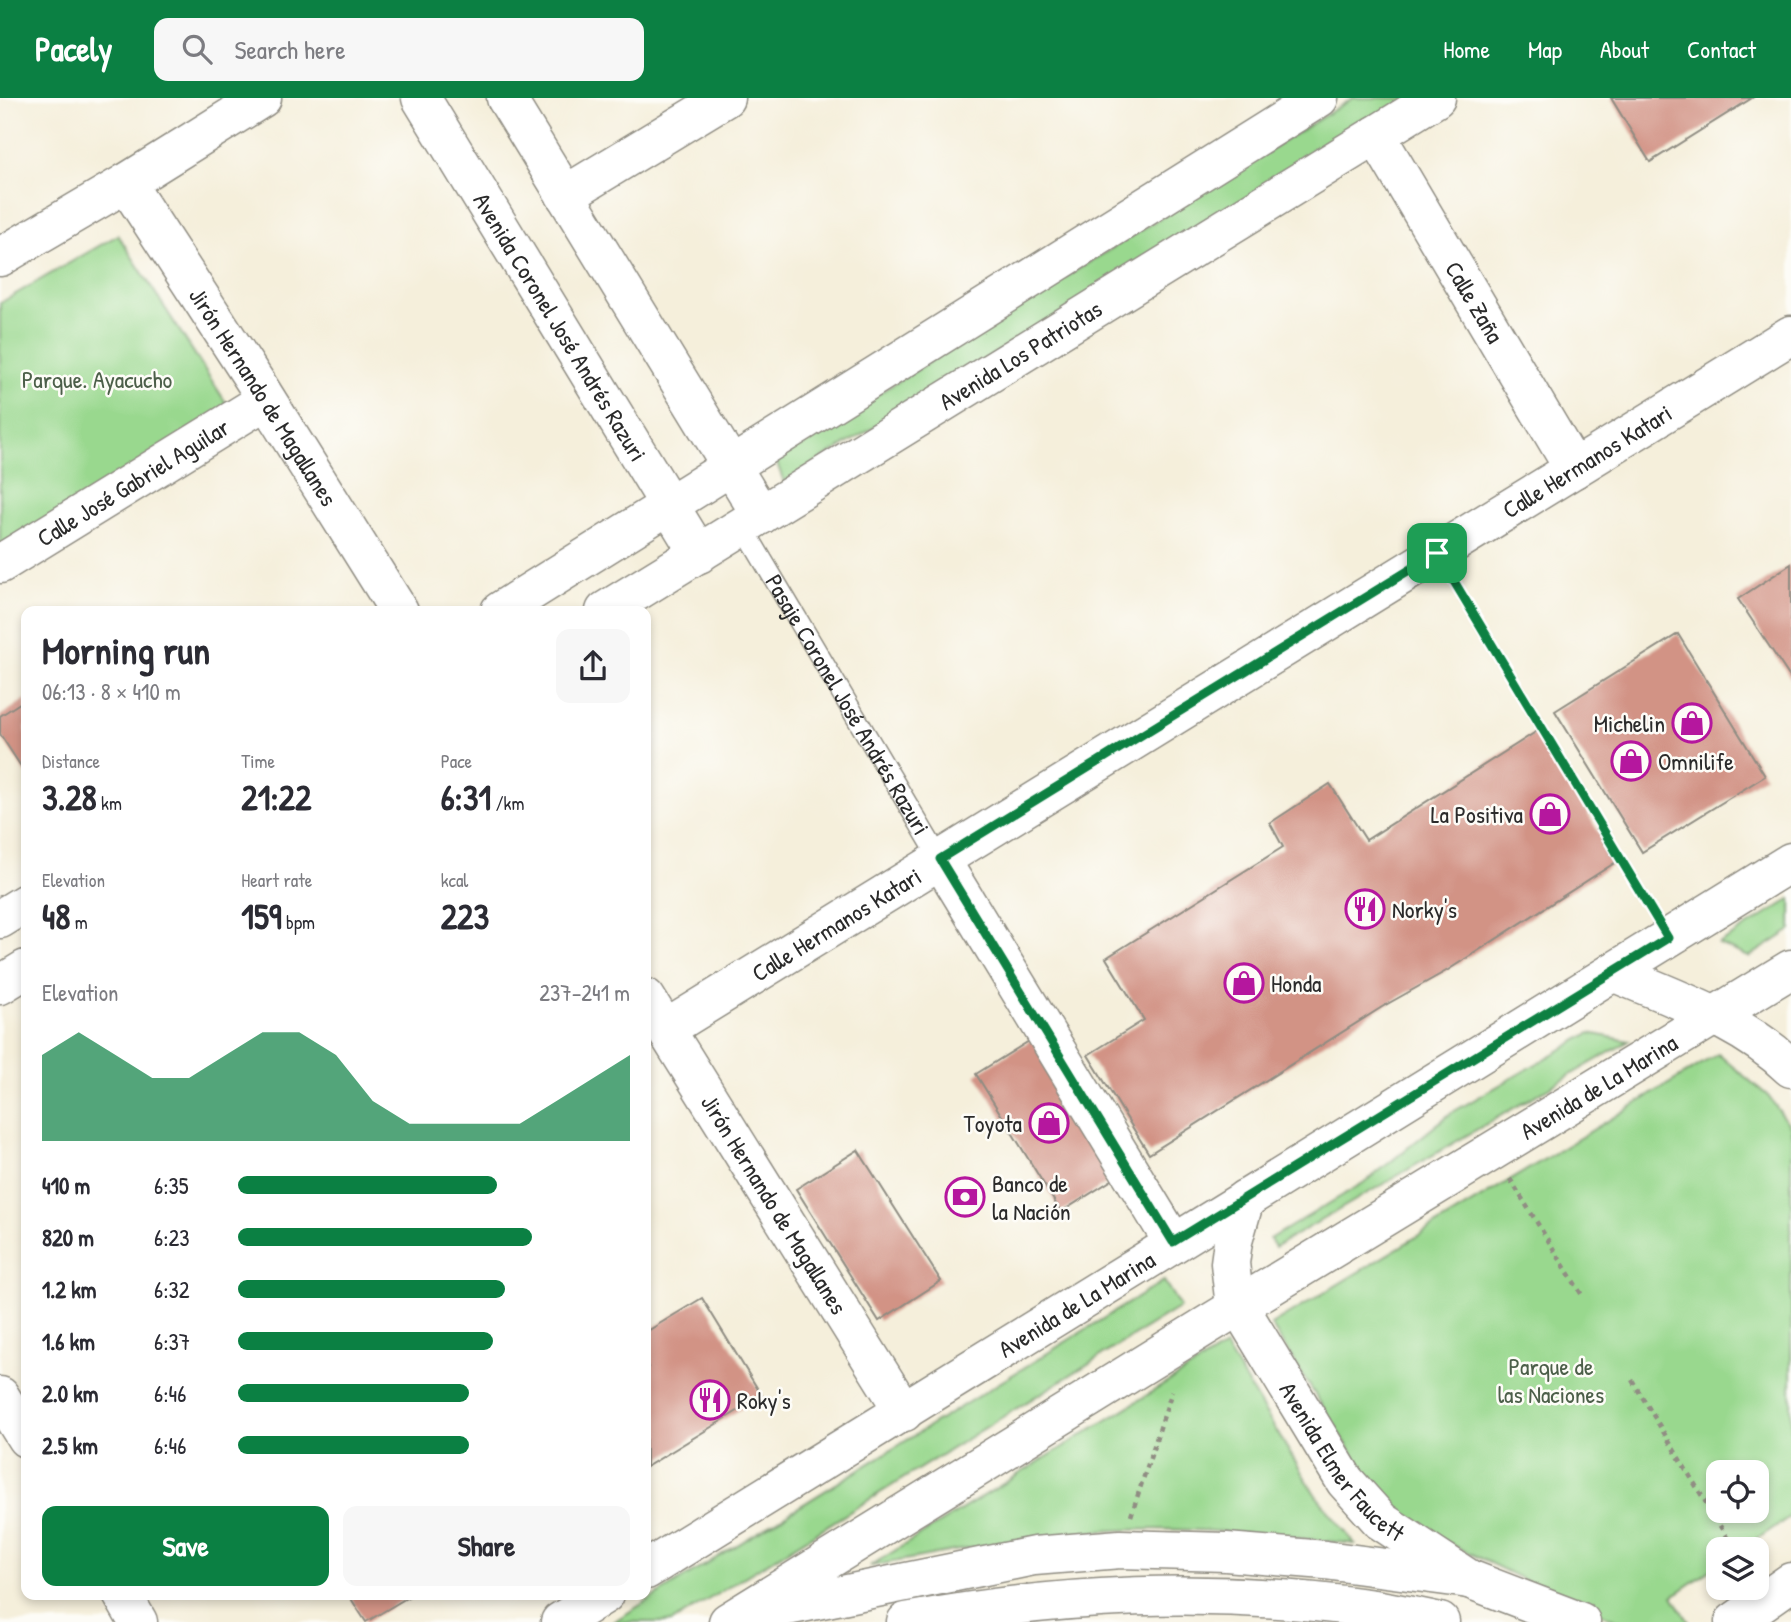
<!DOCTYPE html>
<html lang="en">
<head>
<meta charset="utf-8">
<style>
  body { margin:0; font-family:"Patrick Hand",sans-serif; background:#f7f7f7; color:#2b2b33; height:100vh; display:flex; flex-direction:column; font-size:26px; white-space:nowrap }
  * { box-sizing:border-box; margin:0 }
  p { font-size:23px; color:#7c7c81 }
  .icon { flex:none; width:38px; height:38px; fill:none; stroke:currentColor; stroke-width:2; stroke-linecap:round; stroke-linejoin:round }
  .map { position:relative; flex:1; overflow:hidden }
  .details { position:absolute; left:21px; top:508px; width:630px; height:994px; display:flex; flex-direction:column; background:#fff; border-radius:14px; box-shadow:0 4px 10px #0003 }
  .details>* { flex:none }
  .tools { position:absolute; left:1706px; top:1362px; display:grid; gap:14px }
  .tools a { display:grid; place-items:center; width:63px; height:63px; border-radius:14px; background:#fff; box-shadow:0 4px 10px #0003; font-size:35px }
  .pin { position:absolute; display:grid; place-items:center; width:60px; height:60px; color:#fff; margin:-30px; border-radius:14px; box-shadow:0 4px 10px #0006 }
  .round { display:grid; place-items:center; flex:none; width:74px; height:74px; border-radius:14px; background:#f7f7f7 }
  .overview { display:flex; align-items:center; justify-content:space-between; height:119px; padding:0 21px }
  h1 { font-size:38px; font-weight:800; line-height:52px }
  .stats { display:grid; grid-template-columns:repeat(3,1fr); gap:10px; height:119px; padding:7px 21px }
  .stats div { display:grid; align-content:center }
  .stats b { font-size:35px; font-weight:800 }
  .stats small { font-size:19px; font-weight:400 }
  .stats p { font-size:19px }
  .chart { height:196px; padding:14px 21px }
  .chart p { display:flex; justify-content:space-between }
  .chart svg { width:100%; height:126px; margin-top:7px; fill:#0b8043; opacity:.7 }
  .button { display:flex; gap:14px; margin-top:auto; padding:14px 21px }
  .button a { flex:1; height:80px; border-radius:14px; background:#0b8043; color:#fff; font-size:28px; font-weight:800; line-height:80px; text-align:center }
  .button a+a { background:#f7f7f7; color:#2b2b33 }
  ul { padding:0 21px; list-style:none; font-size:23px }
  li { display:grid; grid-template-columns:112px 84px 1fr; align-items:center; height:52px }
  li i { height:18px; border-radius:9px; background:#0b8043 }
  header { display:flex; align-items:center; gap:42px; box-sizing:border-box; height:98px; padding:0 35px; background:#0b8043; color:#fff }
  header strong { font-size:33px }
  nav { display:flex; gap:38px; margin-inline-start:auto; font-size:24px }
  .search { width:490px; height:63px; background:#f7f7f7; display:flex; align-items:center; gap:18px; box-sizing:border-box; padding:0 24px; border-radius:14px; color:#7c7c81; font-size:26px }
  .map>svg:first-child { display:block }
  .green { fill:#99d88e; stroke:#62825c; stroke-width:2; fill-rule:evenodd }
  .building { fill:#d29385 }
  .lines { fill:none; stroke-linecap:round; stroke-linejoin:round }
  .lane-casing { stroke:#908d83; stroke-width:22 }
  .street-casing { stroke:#908d83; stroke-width:41 }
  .secondary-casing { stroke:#908d83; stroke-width:41 }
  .primary-casing { stroke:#908d83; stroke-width:41 }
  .path { stroke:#908d83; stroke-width:4.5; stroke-dasharray:5 5; stroke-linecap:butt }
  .lane { stroke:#fff; stroke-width:19 }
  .street { stroke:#fff; stroke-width:38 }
  .secondary { stroke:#fff; stroke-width:38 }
  .primary { stroke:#fff; stroke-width:38 }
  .route-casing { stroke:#fff; stroke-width:14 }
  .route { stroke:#0b8043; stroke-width:9 }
  .labels { text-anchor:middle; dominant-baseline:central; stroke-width:5; stroke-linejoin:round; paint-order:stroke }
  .street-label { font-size:24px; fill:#2b2b2b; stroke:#fdfcf7 }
  .park-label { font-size:24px; fill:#4c5f49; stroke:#fdfcf7 }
  .poi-label { font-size:24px; fill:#2b2b2b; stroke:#fdfcf7; text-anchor:start }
</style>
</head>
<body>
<header>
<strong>Pacely</strong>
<div class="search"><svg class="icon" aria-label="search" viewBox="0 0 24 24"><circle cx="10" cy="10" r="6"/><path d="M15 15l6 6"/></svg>Search here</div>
<nav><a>Home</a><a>Map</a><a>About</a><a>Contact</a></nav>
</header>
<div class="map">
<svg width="1791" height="1524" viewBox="0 0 1791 1524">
  <rect width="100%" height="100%" fill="#fdfcf7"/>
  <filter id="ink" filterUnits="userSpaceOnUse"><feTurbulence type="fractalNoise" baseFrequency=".0143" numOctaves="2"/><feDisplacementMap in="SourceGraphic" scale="14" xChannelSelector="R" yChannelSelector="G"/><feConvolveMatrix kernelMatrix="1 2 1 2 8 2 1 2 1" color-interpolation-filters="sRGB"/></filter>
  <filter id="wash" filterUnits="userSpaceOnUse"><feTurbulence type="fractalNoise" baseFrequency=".00686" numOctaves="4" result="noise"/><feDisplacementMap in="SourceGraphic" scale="28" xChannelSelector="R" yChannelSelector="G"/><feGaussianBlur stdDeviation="1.57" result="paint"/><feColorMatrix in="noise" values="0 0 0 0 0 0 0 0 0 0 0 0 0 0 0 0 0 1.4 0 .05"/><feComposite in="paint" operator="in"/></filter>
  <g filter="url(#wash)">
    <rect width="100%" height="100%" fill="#f5efdb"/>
    <path class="green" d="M1353,0H1414L784,384L775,360Z
      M118,137L232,314L0,453V205Z
      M1791,801V832L1749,859L1719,846Z
      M1590,935L1629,943L1275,1149L1270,1141L1368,1082L1451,1015Z
      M1718,956L1768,998L1791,1029V1418L1742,1451H1718V1467L1673,1498L1689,1524H1622L1555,1497L1414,1428L1368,1380L1271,1227ZM1718,1374H1757V1412H1718Z
      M1164,1183L1180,1209L672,1524H613Z
      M1225,1249L1315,1396L1355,1446C1271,1437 1186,1427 1101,1433C1024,1438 947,1455 870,1468Z"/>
    <g id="blocks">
      <path class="building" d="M1611,0H1752L1650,64Z
        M1791,466V581L1738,501Z
        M1678,536L1765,678L1642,754L1555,613Z
        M26,601V676L0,636V618Z
        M1539,632L1616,764L1448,872L1382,909L1149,1056L1088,957L1144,922L1106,860L1283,749L1270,725L1330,686L1366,742Z
        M1039,937L1123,1075L1061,1114L976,976Z
        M858,1052L941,1183L879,1223L796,1091Z
        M702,1200L762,1298L646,1369V1270L648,1269L646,1266V1234Z
        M348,1496H413L366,1524Z"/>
    </g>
  </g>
  <g filter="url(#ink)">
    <use href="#blocks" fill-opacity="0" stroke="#908d83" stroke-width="2"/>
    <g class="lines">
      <g class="lane-casing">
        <g id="lane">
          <path id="s1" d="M743,429L940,761"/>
        </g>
      </g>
      <g class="street-casing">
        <g id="street">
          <path id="s2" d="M1376,37L1574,371"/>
          <path id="s3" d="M126,85L258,288L399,513"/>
          <path d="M565,97L725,0"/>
          <path d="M0,159L126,85L262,0"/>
          <path id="s4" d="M0,466L266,302"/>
          <path d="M940,761L1173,1144"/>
          <path id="s5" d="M646,900L904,1314"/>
          <path id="s6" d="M666,931L1791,237"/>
          <path d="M0,1298L26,1340"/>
          <path d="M122,1496L138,1524"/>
        </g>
      </g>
      <g class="secondary-casing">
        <g id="secondary">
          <path id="s7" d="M421,0L699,456"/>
          <path d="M506,0L761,417"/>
          <path d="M500,513L1319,0"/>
          <path id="s8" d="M605,513L1436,0"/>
          <path d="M0,821L26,805"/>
          <path d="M0,887L26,871"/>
          <path d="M906,1524C1062,1495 1210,1489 1367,1510C1391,1513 1416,1519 1440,1524"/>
        </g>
      </g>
      <g class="primary-casing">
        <g id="primary">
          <path d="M1613,874C1675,901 1741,922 1791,970"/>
          <path id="s9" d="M1245,1101L1233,1143L1230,1165L1234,1200L1345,1383L1381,1423L1469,1481L1581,1524"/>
          <path id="s10" d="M646,1472L1791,764"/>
          <path d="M763,1513L1034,1458L1120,1451L1226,1454L1325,1462L1469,1481"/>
          <path d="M560,1524L605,1496"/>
          <path id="s11" d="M728,1524L1204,1229L1791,871"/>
          <path d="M1734,1524L1791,1484"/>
        </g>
      </g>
      <path class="path" d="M1456,486L1649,809
        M1510,1081L1582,1197
        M1632,1282L1734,1451
        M1131,1418L1172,1293"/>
      <use href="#lane" class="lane"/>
      <use href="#street" class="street"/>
      <use href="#secondary" class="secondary"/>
      <use href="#primary" class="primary"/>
    </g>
  </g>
  <g class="lines" filter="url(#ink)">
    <g class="route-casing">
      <path id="route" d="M1437,455L1668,840L1173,1144L940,761Z"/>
    </g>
    <use href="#route" class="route"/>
  </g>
  <defs>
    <g id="shop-ring" transform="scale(2.0125)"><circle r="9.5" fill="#fdfcf7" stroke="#b5179e" stroke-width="1.5"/><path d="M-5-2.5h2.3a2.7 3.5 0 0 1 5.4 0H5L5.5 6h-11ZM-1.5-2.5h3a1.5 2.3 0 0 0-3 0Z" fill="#b5179e"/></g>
    <g id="restaurant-ring" transform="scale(2.0125)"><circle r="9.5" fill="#fdfcf7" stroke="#b5179e" stroke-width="1.5"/><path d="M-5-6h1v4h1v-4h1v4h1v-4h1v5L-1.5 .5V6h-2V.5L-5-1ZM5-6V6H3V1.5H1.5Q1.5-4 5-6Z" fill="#b5179e"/></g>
    <g id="bank-ring" transform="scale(2.0125)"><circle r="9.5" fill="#fdfcf7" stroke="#b5179e" stroke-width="1.5"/><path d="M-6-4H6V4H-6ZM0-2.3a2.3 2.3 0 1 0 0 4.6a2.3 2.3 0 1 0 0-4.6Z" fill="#b5179e"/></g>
  </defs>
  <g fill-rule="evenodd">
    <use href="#shop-ring" x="1692" y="625"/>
    <use href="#shop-ring" x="1631" y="663"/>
    <use href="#shop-ring" x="1550" y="716"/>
    <use href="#restaurant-ring" x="1365" y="811"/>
    <use href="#shop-ring" x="1244" y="885"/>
    <use href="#shop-ring" x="1049" y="1025"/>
    <use href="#bank-ring" x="965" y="1099"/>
    <use href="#restaurant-ring" x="710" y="1302"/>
  </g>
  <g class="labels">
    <g class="street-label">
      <text stroke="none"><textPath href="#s2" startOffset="194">Calle Zaña</textPath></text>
      <text stroke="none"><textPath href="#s7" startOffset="268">Avenida Coronel José Andrés Razuri</textPath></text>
      <text stroke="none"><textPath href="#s8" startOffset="488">Avenida Los Patriotas</textPath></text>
      <text stroke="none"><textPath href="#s3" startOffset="254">Jirón Hernando de Magallanes</textPath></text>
      <text stroke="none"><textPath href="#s6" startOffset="1082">Calle Hermanos Katari</textPath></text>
      <text stroke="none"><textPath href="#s4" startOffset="156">Calle José Gabriel Aguilar</textPath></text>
      <text stroke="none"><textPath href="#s1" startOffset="206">Pasaje Coronel José Andrés Razuri</textPath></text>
      <text stroke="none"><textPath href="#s6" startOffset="200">Calle Hermanos Katari</textPath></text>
      <text stroke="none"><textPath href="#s11" startOffset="1022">Avenida de La Marina</textPath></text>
      <text stroke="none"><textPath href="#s5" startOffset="243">Jirón Hernando de Magallanes</textPath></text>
      <text stroke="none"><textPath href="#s10" startOffset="506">Avenida de La Marina</textPath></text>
      <text stroke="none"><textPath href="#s9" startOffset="298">Avenida Elmer Faucett</textPath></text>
    </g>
    <g class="park-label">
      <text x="97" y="281">Parque. Ayacucho</text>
      <text x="1551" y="1268">Parque de<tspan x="1551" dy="28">las Naciones</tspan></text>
    </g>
    <g class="poi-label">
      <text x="1665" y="625" text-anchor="end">Michelin</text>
      <text x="1658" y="663">Omnilife</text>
      <text x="1523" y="716" text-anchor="end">La Positiva</text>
      <text x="1392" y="811">Norky's</text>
      <text x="1271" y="885">Honda</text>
      <text x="1022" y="1025" text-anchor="end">Toyota</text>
      <text x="992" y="1085">Banco de<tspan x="992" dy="28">la Nación</tspan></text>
      <text x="737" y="1302">Roky's</text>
    </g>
  </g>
</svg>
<div class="tools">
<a><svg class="icon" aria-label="locate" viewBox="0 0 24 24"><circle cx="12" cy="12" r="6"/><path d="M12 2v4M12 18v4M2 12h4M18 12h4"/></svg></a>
<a><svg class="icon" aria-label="layers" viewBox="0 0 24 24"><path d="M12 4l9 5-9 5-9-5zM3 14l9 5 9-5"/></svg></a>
</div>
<div class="pin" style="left:1437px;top:455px;background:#1e9e55"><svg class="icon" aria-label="arrive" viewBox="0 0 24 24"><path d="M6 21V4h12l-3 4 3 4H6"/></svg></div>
<section class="details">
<div class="overview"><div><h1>Morning run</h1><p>06:13 · 8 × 410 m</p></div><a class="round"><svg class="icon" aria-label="share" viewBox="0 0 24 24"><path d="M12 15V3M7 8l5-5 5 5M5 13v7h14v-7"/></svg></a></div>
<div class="stats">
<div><p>Distance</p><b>3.28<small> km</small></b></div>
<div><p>Time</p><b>21:22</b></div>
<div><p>Pace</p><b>6:31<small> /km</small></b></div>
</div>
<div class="stats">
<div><p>Elevation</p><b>48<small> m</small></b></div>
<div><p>Heart rate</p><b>159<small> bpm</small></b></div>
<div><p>kcal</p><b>223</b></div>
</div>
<div class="chart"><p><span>Elevation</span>237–241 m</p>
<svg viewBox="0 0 160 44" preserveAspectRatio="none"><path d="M0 44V14L10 6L20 14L30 22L40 22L50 14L60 6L70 6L80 14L90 30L100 38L110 38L120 38L130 38L140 30L150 22L160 14V44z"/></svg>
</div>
<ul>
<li><b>410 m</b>6:35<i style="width:66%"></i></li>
<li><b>820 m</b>6:23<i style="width:75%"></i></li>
<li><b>1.2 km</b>6:32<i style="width:68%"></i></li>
<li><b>1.6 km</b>6:37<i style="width:65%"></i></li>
<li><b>2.0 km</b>6:46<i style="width:59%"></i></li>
<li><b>2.5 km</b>6:46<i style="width:59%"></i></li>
</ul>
<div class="button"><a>Save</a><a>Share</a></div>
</section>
</div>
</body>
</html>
